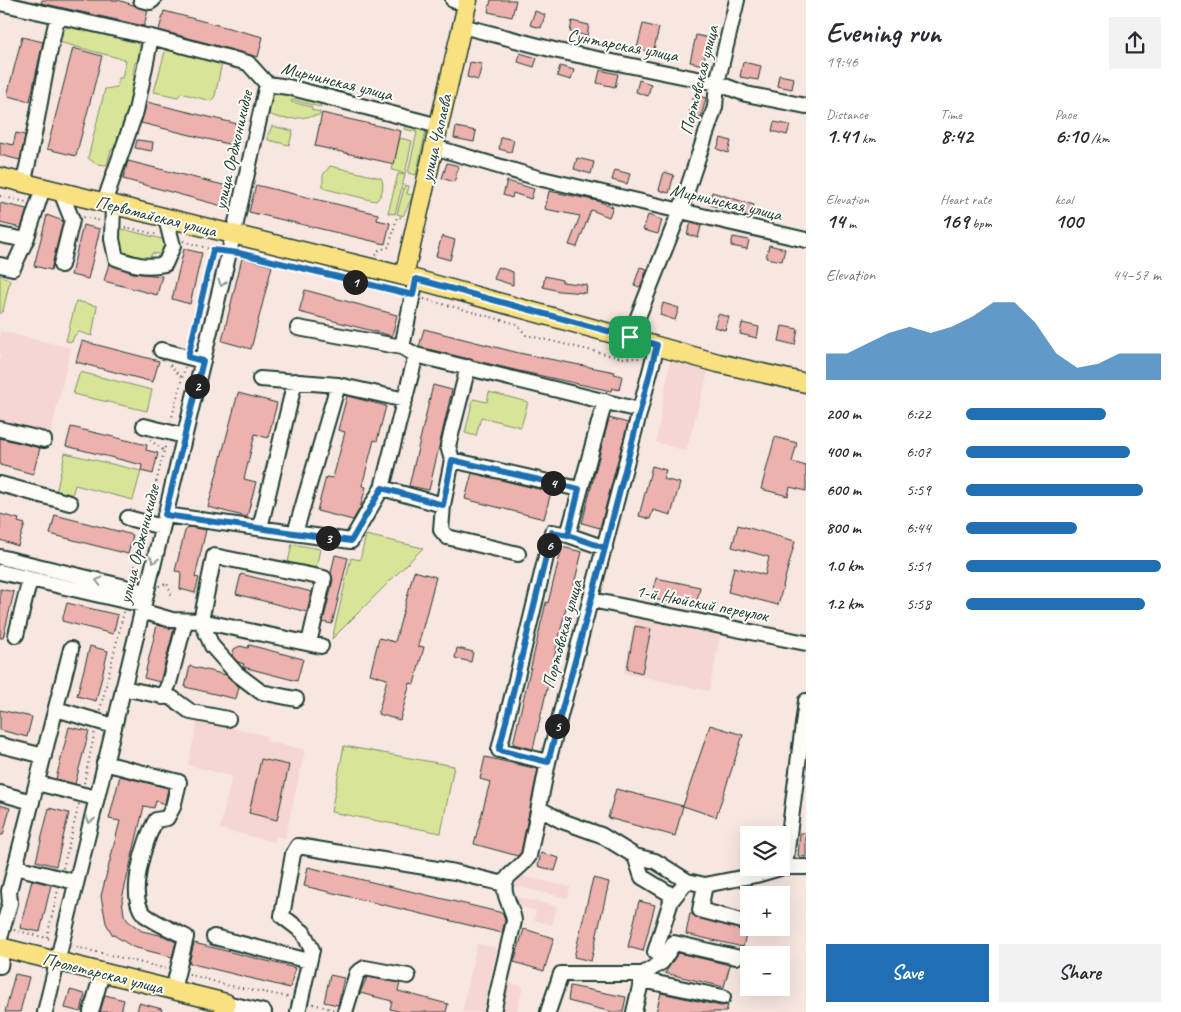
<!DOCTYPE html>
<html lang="en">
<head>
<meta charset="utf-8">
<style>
  body { margin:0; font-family:Caveat,sans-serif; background:#f2f2f3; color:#2b2b33; height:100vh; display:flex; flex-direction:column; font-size:19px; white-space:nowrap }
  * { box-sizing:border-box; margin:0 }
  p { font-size:16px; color:#7c7c81 }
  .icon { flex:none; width:28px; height:28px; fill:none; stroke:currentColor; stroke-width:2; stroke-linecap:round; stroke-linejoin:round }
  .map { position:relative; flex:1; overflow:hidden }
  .sheet { display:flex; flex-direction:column; background:#fff; width:375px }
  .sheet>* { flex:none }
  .tools { position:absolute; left:740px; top:826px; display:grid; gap:10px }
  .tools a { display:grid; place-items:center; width:50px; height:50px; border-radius:0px; background:#fff; box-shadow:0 5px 20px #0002; font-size:25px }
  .pin { position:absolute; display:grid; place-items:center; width:42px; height:42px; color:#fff; margin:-21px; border-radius:10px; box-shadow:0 2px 8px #0006 }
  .km { position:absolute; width:25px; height:25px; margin:-12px; border-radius:50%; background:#222; color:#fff; font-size:14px; line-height:25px; text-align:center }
  .round { display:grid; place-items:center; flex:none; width:52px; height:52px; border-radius:0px; background:#f2f2f3 }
  .overview { display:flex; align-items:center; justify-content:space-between; height:85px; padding:0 20px }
  h1 { font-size:28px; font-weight:800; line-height:38px }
  .figures { display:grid; grid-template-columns:repeat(3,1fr); gap:8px; height:85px; padding:5px 20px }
  .figures div { display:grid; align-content:center }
  .figures b { font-size:21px; font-weight:800 }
  .figures small { font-size:14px; font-weight:400 }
  .figures p { font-size:14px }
  .chart { height:140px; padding:10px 20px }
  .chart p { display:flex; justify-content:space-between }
  .chart svg { width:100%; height:90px; margin-top:5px; fill:#1f6fb2; opacity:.7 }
  .button { display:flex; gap:10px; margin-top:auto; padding:10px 20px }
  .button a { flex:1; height:58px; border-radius:0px; background:#1f6fb2; color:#fff; font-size:20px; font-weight:800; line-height:58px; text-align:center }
  .button a+a { background:#f2f2f3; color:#2b2b33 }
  ul { padding:0 20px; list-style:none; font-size:16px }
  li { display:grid; grid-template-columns:80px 60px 1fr; align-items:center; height:38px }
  li i { height:12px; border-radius:6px; background:#1f6fb2 }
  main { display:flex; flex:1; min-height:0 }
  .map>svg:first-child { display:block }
  .built { fill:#f5d6d2 }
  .green { fill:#d8e598; stroke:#7c9166 }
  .building { fill:#edb1ae; stroke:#1f3d34 }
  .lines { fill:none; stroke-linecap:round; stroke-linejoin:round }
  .minor-casing { stroke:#1f3d34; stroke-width:18 }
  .major-casing { stroke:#1f3d34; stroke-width:21 }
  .path { stroke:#1f3d34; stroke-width:2; stroke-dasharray:1 4; stroke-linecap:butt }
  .minor { stroke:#fdfcf7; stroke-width:14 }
  .major { stroke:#fae180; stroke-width:18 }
  .oneway { stroke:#8e9c96 }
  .route-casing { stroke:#fff; stroke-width:10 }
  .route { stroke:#1f6fb2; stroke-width:6 }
  .labels { text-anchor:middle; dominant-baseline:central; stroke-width:4; stroke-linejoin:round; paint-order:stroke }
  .street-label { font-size:18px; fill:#1f3d34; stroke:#fdfcf7 }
</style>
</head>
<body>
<main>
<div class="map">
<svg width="806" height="1012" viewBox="0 0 806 1012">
  <rect width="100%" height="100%" fill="#f8e6e1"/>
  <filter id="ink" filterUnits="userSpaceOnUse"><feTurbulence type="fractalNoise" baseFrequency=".02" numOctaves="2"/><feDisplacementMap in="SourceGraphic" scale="10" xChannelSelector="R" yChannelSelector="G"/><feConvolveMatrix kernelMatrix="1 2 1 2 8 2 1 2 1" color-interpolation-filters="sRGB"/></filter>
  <g filter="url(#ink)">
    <path class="built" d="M0,331L71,348L50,435L0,423Z
      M670,361L708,372L686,451L656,442Z
      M636,615L721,633L709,691L624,673Z
      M198,720L267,736L266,741L305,750L285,838L276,836L275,842L220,829L232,776L188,765Z
      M517,875L570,887L568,898L514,886Z
      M515,897L557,906L552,925L534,920L536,911L513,905Z
      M477,944L497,948L483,1012H462Z
      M504,982L523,986L517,1012H497Z"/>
    <path class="green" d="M69,25L130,38L142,48V58L135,63L133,74L137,82L121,143L111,150L107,165L96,164L88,158L105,89L117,87L119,78H122L126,60L55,41Z
      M167,44L222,62L215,96L211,101L181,93L178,97L154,92Z
      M275,90L318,98L321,107L292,100L291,102L312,107V110L320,112V115C304,117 282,123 268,113L272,93Z
      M406,121L427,126L416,175L408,173L417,132L404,129Z
      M272,126L293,131L289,145L268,140V135Z
      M400,138L412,141L405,174L392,170Z
      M330,166L381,178C385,185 382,196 376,201L371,200L326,189L323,187V175Z
      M398,174L405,175L395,214L388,213Z
      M405,185L409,186L407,194L413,195L403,216L397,214Z
      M118,228L166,240L167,243L163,255L152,253L149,261L120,256Z
      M0,275L10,280L3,311L0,314Z
      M76,301L97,306L92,336L79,332L74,336L72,342L66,341Z
      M80,372L152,390L147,411L73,394Z
      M489,392L528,402L521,427L481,417L476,436L465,433L473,399L487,402Z
      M65,453L141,471L133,500L75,485L72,495L56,493Z
      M366,535L423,548L332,639L351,558L360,560Z
      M292,544L320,549L315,573L287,567Z
      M344,746L454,766L441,833L331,812Z"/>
    <path class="building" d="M42,0H118L148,10L144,26L41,3Z
      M491,0H516L512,17L488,12Z
      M164,11L263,37L258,57L159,30Z
      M535,11L545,15L541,28L530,25Z
      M572,21L589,25L587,36L570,32Z
      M643,24L659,28L653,53L637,48Z
      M696,35L709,38L703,65L690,62Z
      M22,37L43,42L30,101L7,96Z
      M73,48L102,56L76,156L47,149Z
      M520,53L537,58L534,67L518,62Z
      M470,62L482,64L478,80L467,77Z
      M743,62L761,66L758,80L740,77Z
      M560,66L574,70L571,80L557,76Z
      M600,70L618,74L615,87L597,83Z
      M779,75L794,78L792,89L777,86Z
      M639,80L651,84L648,96L636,92Z
      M694,95L706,98L701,118L689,115Z
      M147,102L242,125L236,146L141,123Z
      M322,113L401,131L394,164L315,146Z
      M774,122L790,125L787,135L772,131Z
      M456,127L476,131L474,142L454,138Z
      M16,133L25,135L20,160L0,155V142L13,145Z
      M501,137L514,140L511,152L499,149Z
      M721,138L731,141L728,153L717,149Z
      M137,140L153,142L152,151L135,148Z
      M577,158L594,162L591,174L574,169Z
      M128,161L227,186L222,206L123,179Z
      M447,163L459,166L454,182L442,178Z
      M615,170L630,174L627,184L612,180Z
      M664,172L674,175L669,193L659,190Z
      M507,181L534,189L531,199L513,193L512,198L503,195Z
      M256,185L378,214L377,220L390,223L385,244L249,212Z
      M549,191L598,201L613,207L609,217L591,210L577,247L569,245L580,216L545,209Z
      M712,192L754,205L750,218L708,204Z
      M0,203L27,209L21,228L0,223Z
      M47,215L63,221L51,270L34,266Z
      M648,215L662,220L658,234L643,230Z
      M691,223L701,226L698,238L687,234Z
      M83,225L100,229L88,279L71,275Z
      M442,236L455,240L450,260L436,256Z
      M733,237L749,240L747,249L731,246Z
      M769,245L785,249L782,261L766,258Z
      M184,249L202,253L190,304L172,299Z
      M242,258L272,266L251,349L222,341Z
      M109,263L133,273L162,276L157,295L104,281Z
      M498,267L513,272V285L494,279Z
      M640,267L647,269L640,287L634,285Z
      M545,276L562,280V282L587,285L586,293L559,291L543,287Z
      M305,290L397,315L392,336L299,312Z
      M663,303L679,308L675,320L660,315Z
      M718,314L729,317L725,330L714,327Z
      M742,323L759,327L757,338L740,334Z
      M782,326L798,329L795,345L779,341Z
      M424,329L519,353L615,372L614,374L622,376L619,390L612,388L611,391L519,371L419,347Z
      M82,341L159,361L153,382L76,362Z
      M433,385L452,390L429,490L409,486Z
      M238,393L277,403L268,438L255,434L244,479L256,482L247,517L208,507Z
      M347,396L386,406L377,441L374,440L362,486L366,487L360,508L353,520L317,511L326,477L333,478L345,432L338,430Z
      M609,418L628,423L600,528L582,523Z
      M71,427L147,445L146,450L158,453L153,474L141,471L142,465L66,446Z
      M775,437L797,443L792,462L806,466V491L790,487L788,496L761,489Z
      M0,438L40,448L33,474L0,465Z
      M652,466L666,470L663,479L680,483L671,515L653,510L650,519L639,516Z
      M472,473L551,492L544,519L465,499Z
      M0,514L19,519L18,522L25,524L18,546L0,540Z
      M55,515L133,535L128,554L50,534Z
      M738,525L795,541L778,605L728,592L734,567L765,575L769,557L732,547Z
      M189,527L206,530L195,577L199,578L195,593L180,589L181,572L175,571L185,531Z
      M562,547L582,552L568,608L566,607L533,749L513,744L546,602L548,603Z
      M335,555L348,558L332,624L323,622L333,580L331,573Z
      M414,571L436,577L418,646L424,647L414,684L410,683L400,720L378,714L387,679L370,674L379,638L395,642Z
      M241,574L312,592L307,612L236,594Z
      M656,578L700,587L696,606L652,599Z
      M0,589L14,592L3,638H0Z
      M67,603L118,615L113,634L62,621Z
      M157,625L174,629L160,682L144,678Z
      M635,626L651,629L642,673L627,669Z
      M249,645L303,659L297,681L243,667L244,664L238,662L232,656L234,649L240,646L248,648Z
      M90,646L108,651L96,701L77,696Z
      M457,648L473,652L471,662L455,658Z
      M190,666L226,675L239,687L236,699L185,687Z
      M0,710L32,717L27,737L0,730Z
      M710,725L743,735L716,817L683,806Z
      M69,727L89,731L75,784L56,779Z
      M485,757L538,769L521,852L518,856L474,844L490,782L480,779Z
      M261,759L289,765L277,820L249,813Z
      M120,776L168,788L165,804L156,801L154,808L144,806L122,899L124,915L128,921L142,931L164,936L176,942L172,957L133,947L112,934L106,923L101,896L120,821L109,819Z
      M616,789L683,806L675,836L608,818Z
      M0,805L10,808L3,835H0Z
      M49,808L69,813L56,866L36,861Z
      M800,833H806V857L798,856Z
      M541,853L559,858L555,871L538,866Z
      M308,867L503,913L505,921L502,933L304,886Z
      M593,878L609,882L591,961L574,957Z
      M32,880L51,885L40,932L20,928Z
      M639,901L655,905L643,951L628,947Z
      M690,913L698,918L747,930L743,947L686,934Z
      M524,929L554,938L544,971L514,962Z
      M194,943L295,968L290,988L189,963Z
      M678,953L730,965L724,987L665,973Z
      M15,974L29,977L20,1012H5Z
      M330,975L344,978L338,1005L324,1002Z
      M367,977L400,983L398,991L448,1004L446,1012H401L390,1009L392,1001L360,993Z
      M570,986L626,997L623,1012H612L568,1001Z
      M70,990L85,994L81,1012L65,1008Z
      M661,993L721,1006L728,1005L726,1012H656Z
      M105,995L124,1000L121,1012H100Z
      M139,1003L162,1009L161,1012H137Z"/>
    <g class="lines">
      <g class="minor-casing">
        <path id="minor" d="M141,0L150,2L153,0
          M453,0L467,4
          M0,3L151,37L248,63L267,84L288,87L439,126
          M462,26L558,51L717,83L746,94L806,106
          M434,147L538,178L806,240
          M23,183C38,128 43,71 58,16
          M61,192L72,220L61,265
          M104,203L136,111L151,37
          M113,205L112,239L116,258C134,265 146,268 165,264L173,246L166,219
          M0,235L26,240
          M0,265L13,268L26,240L43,188
          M298,328L402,347L416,355L639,410
          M630,337L680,211L715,107L717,83L737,0
          M402,347L416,279
          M161,350L203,361
          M468,367L448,446L452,460L443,505L441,530L447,537L518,554
          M260,379L338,385L405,400
          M144,426L184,436
          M0,429L44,440
          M452,460L579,489
          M0,484L70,503
          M382,488L443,505
          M165,515L351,541L382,488L416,355
          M128,518L162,527
          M260,528L295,381
          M295,533L338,385
          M568,535L605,401
          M0,557L146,592
          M0,572L143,605
          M591,600L806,643
          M141,611L172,620L201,621L321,646
          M16,635L30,579
          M123,688L172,698L191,712L228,719
          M163,697L169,683L185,622
          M296,699L261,692L236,673L212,646L201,621L214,556L324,578L309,643
          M56,709L114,726
          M0,745L44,756
          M548,762L499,750L552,532L568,535L605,548
          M104,763L179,782L173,807L167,818L156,820C145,839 126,898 145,915C157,924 173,930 186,937L173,990
          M37,783L96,798
          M0,793L32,802
          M540,809L562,821L601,835L635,856L655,861L687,881L705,885L756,875L780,868
          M635,856L642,877L670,894L671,901
          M785,866L806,701
          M16,867L75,882
          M781,867H806
          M705,885L700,910L745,922
          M214,937L309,961
          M0,938L10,903L9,891L71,649
          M655,952L671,901L687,881
          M0,966L3,948
          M643,974L662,962L674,943L736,957
          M642,980L723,997
          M226,1003L264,1012
          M45,1012L233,236L267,84
          M91,1012L102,973
          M298,1012L312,950L303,932L282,916L293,854L298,846L455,872L504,884
          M345,1012L357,973L365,968L408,976
          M493,1012L514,921C513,906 497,889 509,876C516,869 523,865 529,856L548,762L657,345
          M548,1012L561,974H643L634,1012"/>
      </g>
      <g class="major-casing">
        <path id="major" d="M0,177L404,276L718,363L806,383
          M404,276L468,0
          M0,947L226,1003L224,1012"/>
      </g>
      <path class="path" d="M0,196L26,202
        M83,217L101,221
        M125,227L159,235
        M183,241L213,250L190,346
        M240,253L401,293
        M376,255L379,250L389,247L397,217L404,218
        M424,299L517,324L526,335L622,358H641
        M170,365L182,378
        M171,421L185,367
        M150,440L164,451
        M149,511L166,443
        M132,576L143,535
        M159,586L167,583L172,597
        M100,710L124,612
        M84,783L95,731
        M63,868L79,804
        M14,930L51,939
        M47,937L58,890
        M72,946L167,969
        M189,974L226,985L289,997
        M313,1004L335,1010"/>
      <use href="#minor" class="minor"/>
      <use href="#major" class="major"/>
    </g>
    <defs><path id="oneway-chevron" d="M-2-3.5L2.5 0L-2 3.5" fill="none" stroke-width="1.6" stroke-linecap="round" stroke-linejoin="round" transform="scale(1.25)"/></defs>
    <g class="oneway">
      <use href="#oneway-chevron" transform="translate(222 283) rotate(104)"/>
      <use href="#oneway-chevron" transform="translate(154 560) rotate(104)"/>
      <use href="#oneway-chevron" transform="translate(99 581) rotate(-166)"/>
      <use href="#oneway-chevron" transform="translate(90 820) rotate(104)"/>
    </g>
  </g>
  <g class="lines" filter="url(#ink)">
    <g class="route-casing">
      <path id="route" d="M630,337L416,279L413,295L239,253L213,250L188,357L203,361L165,515L351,541L382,488L443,505L452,460L579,489L568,535L605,548L548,762L499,750L552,532L568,535L605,548L657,345L630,337"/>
    </g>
    <use href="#route" class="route"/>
  </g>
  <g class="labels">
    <g class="street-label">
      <text transform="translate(623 45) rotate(11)">Сунтарская улица</text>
      <text transform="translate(699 80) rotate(-76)">Портовская улица</text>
      <text transform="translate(337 81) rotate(14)">Мирнинская улица</text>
      <text transform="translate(436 138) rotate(-77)">улица Чапаева</text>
      <text transform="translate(233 150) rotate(-77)">улица Орджоникидзе</text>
      <text transform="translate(726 202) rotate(13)">Мирнинская улица</text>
      <text transform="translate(156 216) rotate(14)">Первомайская улица</text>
      <text transform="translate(139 544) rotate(-76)">улица Орджоникидзе</text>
      <text transform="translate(702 603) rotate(11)">1-й Нюйский переулок</text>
      <text transform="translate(562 634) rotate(-75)">Портовская улица</text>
      <text transform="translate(103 973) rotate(14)">Пролетарская улица</text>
    </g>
  </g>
</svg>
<div class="tools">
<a><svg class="icon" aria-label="layers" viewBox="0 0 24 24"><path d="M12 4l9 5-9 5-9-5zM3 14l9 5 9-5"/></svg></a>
<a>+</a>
<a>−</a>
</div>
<div class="pin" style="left:630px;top:337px;background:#1e9e55"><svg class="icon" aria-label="arrive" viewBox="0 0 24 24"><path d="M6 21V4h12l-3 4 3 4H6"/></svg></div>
<b class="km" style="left:355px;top:282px">1</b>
<b class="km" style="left:197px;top:386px">2</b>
<b class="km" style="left:328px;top:538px">3</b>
<b class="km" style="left:553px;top:483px">4</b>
<b class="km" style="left:557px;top:726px">5</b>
<b class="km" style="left:549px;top:545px">6</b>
</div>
<section class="sheet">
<div class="overview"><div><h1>Evening run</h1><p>19:46</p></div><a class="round"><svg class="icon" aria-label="share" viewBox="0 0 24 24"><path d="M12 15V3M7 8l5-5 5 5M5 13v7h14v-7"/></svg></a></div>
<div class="figures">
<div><p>Distance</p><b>1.41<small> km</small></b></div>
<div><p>Time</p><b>8:42</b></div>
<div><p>Pace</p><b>6:10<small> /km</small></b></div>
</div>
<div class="figures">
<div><p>Elevation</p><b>14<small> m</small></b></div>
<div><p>Heart rate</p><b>169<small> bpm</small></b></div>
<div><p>kcal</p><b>100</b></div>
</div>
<div class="chart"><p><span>Elevation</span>44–57 m</p>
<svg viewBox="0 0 160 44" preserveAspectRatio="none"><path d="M0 44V31L10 31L20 26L30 21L40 18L50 21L60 18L70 13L80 6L90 6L100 16L110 31L120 38L130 36L140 31L150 31L160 31V44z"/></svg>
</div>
<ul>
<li><b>200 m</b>6:22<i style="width:72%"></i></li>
<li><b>400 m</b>6:07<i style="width:84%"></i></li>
<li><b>600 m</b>5:59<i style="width:91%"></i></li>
<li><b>800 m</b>6:44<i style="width:57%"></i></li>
<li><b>1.0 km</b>5:51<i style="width:100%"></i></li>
<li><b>1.2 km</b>5:58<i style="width:92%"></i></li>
</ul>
<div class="button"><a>Save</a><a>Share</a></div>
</section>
</main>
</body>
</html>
